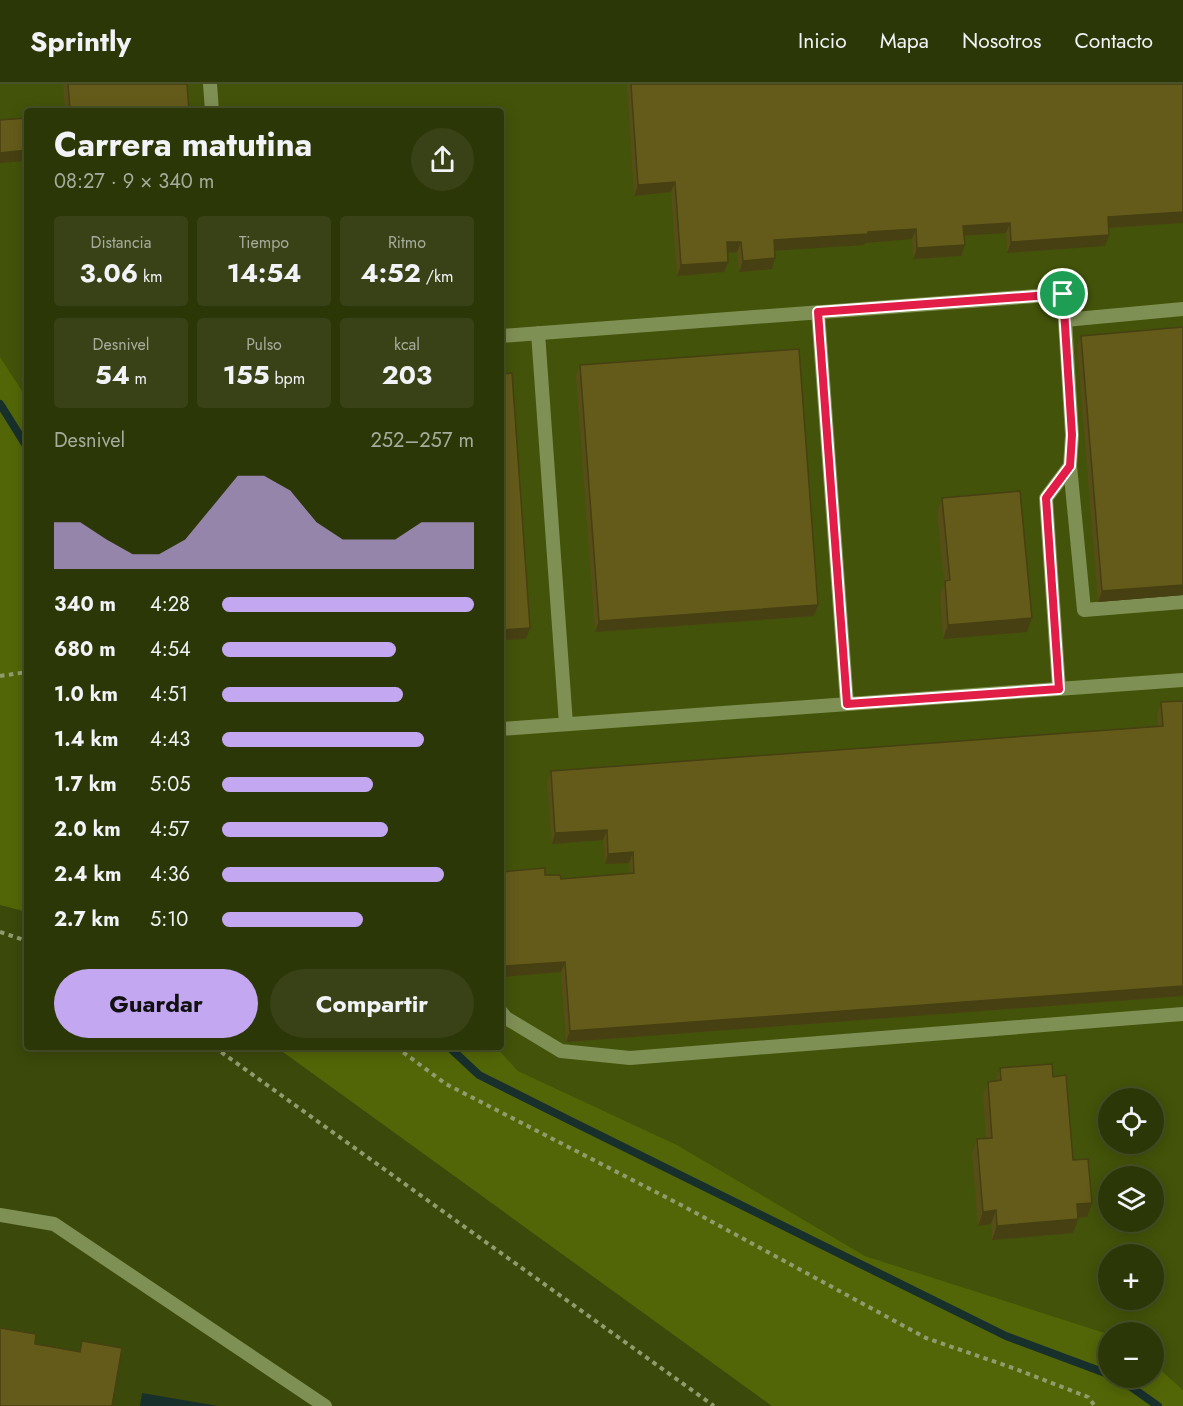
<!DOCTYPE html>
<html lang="es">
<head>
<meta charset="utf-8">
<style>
  body { margin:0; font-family:Jost,sans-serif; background:#384216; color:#f1f3f6; height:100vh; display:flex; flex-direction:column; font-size:22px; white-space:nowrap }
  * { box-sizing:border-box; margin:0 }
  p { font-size:20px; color:#a6ac9c }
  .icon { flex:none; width:33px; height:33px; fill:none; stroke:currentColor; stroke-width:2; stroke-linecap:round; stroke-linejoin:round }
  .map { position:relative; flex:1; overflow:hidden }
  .side { position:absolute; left:24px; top:24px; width:480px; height:942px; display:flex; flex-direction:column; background:#2c3708; border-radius:6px; box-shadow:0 3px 15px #0003,0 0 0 2px #485129 }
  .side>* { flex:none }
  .fabs { position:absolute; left:1098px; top:1004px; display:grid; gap:12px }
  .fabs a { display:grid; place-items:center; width:66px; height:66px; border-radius:50%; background:#2c3708; box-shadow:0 3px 15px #0003,0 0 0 2px #485129; font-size:30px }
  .pin { position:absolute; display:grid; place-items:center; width:51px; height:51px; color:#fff; margin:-26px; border:3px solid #fff; border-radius:50%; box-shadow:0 2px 6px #0007 }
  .round { display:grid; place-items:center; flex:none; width:63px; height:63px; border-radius:32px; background:#384216 }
  .summary { display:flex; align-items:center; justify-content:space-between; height:102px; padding:0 30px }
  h1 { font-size:33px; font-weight:700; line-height:45px }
  .stats { display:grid; grid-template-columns:repeat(3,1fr); gap:9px; height:102px; padding:6px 30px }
  .stats div { display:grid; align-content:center; border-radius:6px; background:#384216; text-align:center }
  .stats b { font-size:26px; font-weight:700 }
  .stats small { font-size:16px; font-weight:400 }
  .stats p { font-size:16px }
  .chart { height:168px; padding:12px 30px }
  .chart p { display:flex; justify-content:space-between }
  .chart svg { width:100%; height:108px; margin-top:6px; fill:#c4a7f1; opacity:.7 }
  .action { display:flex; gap:12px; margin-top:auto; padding:12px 30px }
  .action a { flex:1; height:69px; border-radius:36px; background:#c4a7f1; color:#111; font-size:24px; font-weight:700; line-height:69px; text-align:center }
  .action a+a { background:#384216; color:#f1f3f6 }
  ul { padding:0 30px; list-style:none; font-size:20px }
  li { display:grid; grid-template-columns:96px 72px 1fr; align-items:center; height:45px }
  li i { height:15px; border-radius:8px; background:#c4a7f1 }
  header { display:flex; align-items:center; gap:36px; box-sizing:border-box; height:84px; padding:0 30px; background:#2c3708; border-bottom:2px solid #485129 }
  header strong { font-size:28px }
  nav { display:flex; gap:33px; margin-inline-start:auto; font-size:21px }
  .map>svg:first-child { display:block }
  .built { fill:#435309; fill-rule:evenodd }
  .green { fill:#536607 }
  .water { fill:#18302c }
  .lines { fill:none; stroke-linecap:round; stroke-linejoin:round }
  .stream { stroke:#18302c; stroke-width:8 }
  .path { stroke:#909c6e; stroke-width:4; stroke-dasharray:4.5 4.5; stroke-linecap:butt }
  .lane { stroke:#7f9054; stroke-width:14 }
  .wall { fill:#564e16 }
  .shaded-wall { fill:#464012 }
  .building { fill:#645b1a; stroke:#464012; stroke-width:1.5 }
  .route-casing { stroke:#fff; stroke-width:12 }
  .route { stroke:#e11d48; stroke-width:8 }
</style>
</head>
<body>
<header>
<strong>Sprintly</strong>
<nav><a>Inicio</a><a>Mapa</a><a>Nosotros</a><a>Contacto</a></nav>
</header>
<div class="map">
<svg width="1183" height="1322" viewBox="0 0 1183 1322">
  <rect width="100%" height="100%" fill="#3b490b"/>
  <path class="built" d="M0,0H1183V1306L1154,1280V1248H1108V1250L865,1172L677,1061L518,987L496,963H501V27H27V313L0,273ZM1108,1014H1154V1059H1108ZM1108,1092H1154V1137H1108ZM1108,1170H1154V1215H1108Z"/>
  <path class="green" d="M0,273L27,314V828L0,821Z
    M276,963H496L518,987L677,1061L865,1172L1108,1250V1293H1154V1280L1183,1306V1322H772Z"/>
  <path class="water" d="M142,1309L218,1322H140Z"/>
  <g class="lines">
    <path class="stream" d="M0,320L27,363
      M449,963L479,991L571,1037L1006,1252L1108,1290
      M1117,1293L1158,1322"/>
    <path class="path" d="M0,592L27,588
      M0,848L27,857
      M214,963L714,1322
      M396,963L446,1000L683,1122L926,1254L1013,1284L1088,1313L1095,1322"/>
    <path class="lane" d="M210,0L212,27
      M818,228L847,620
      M538,249L566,640
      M501,252L1063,210L1065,236L1183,225
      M1070,382L1084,526L1183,518
      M1059,605L1046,414L1070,382L1072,351L1065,236
      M501,645L1183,596
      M501,928L506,934L561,967L630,974L1183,930
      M0,1131L54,1140L325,1322"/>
  </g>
  <path class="wall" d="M63,0H187L189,27H198H65Z
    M627,0H1183V139L1108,144L1109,151L1105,162L1007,169L1006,149L964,152L965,161L961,172L913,175L912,155L865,159L864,161L775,166V174L772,185L739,188L737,168L727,169L724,188L677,192L671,108L634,112Z
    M1183,243V511L1098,518L1077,262L1081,252Z
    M580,281L818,521L814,532L595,548L576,292Z
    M942,414L1032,534L1027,548L943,555L940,511L944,500L937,428Z
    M1161,618L1183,912L566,958L561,888L502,893L501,788L545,791L561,795L629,790V779L605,780L603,756L552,760L547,698L551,687L1158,643L1157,629Z
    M1000,984L1053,993L1087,1133L1078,1134L1073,1149L992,1156L991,1140L978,1142L972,1069L977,1055L986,1054L983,1011L988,998L995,997Z"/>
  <path class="shaded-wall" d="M27,66V77L0,79V69Z
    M675,98L671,108L634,112L638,101Z
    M1183,128V139L1104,144L1108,133Z
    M1010,139L1006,149L959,152L963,142Z
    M916,145L912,155L865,159L864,161L770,167L774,156Z
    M1109,151L1105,162L1007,169L1011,158Z
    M727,158H741L737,168L723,169Z
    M965,161L961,172L913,175L917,164Z
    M775,174L772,185L739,188L743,177Z
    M728,178L724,188L677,192L681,181Z
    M1183,501V511L1098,518L1102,507Z
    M818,521L814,532L595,548L599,537Z
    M1032,534L1027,548L943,555L948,541Z
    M530,544L526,555L501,556V546Z
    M607,746L603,756L552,760L555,749Z
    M633,768L629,779L605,780L608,770Z
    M565,878L561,888L502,893L505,882Z
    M1183,902V912L566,958L570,947Z
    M1092,1119L1087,1133L1071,1134L1077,1120Z
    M996,1126L991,1140L978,1142L983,1128Z
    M1078,1135L1073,1149L992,1156L997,1142Z"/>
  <path class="building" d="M68,0H187L189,27L198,26V27H70Z
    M631,0H1183V128L1108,133L1109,151L1011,158L1010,139L963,142L965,161L917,164L916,145L868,148V150L774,156L775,174L743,177L741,158H727L728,178L681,181L675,98L638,101Z
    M27,34V66L0,69V36Z
    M1183,243V501L1102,507L1081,252Z
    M799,265L818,521L599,537L580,281Z
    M512,289L530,544L501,546V290Z
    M1020,407L1032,534L948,541L945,497L950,496L942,414Z
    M1183,617V902L570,947L565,878L505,882L501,824V788L545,784V791H560L561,795L634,789L633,768L608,770L607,746L555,749L551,687L1163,642L1161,618Z
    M1052,980L1053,993L1066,991L1073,1076L1088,1075L1092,1119L1077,1120L1078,1135L997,1142L996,1126L983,1128L977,1055L992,1054L988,998L1001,996L1000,984Z
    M0,1244L36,1250L35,1260L80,1268L82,1257L122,1264L112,1322H0Z"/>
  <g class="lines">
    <g class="route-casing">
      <path id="route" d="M1063,210L1072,351L1070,382L1046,414L1059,605L847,620L818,228Z"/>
    </g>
    <use href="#route" class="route"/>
  </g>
</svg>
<div class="fabs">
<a><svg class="icon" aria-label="locate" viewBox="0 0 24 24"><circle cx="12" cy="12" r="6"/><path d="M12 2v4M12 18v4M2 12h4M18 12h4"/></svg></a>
<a><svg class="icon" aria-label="layers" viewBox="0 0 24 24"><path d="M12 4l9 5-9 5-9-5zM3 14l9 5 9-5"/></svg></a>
<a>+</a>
<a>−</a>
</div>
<div class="pin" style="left:1063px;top:210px;background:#1e9e55"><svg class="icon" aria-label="arrive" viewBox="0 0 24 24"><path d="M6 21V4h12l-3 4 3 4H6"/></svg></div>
<section class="side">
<div class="summary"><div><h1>Carrera matutina</h1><p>08:27 · 9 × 340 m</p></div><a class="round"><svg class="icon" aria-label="share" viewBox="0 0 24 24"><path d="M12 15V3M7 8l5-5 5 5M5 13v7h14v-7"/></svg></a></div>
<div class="stats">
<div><p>Distancia</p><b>3.06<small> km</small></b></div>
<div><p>Tiempo</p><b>14:54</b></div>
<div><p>Ritmo</p><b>4:52<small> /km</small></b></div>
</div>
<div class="stats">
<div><p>Desnivel</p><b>54<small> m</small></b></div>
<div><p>Pulso</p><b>155<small> bpm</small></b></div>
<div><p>kcal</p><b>203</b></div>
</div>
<div class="chart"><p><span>Desnivel</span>252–257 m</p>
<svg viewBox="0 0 160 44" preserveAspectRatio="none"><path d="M0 44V25L10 25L20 32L30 38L40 38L50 32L60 19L70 6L80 6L90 12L100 25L110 32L120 32L130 32L140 25L150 25L160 25V44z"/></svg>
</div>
<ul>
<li><b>340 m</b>4:28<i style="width:100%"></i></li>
<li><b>680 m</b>4:54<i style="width:69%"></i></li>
<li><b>1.0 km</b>4:51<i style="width:72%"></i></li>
<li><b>1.4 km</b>4:43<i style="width:80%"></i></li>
<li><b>1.7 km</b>5:05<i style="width:60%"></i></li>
<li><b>2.0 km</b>4:57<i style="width:66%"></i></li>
<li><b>2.4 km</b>4:36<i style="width:88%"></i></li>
<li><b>2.7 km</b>5:10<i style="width:56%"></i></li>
</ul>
<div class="action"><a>Guardar</a><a>Compartir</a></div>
</section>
</div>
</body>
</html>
